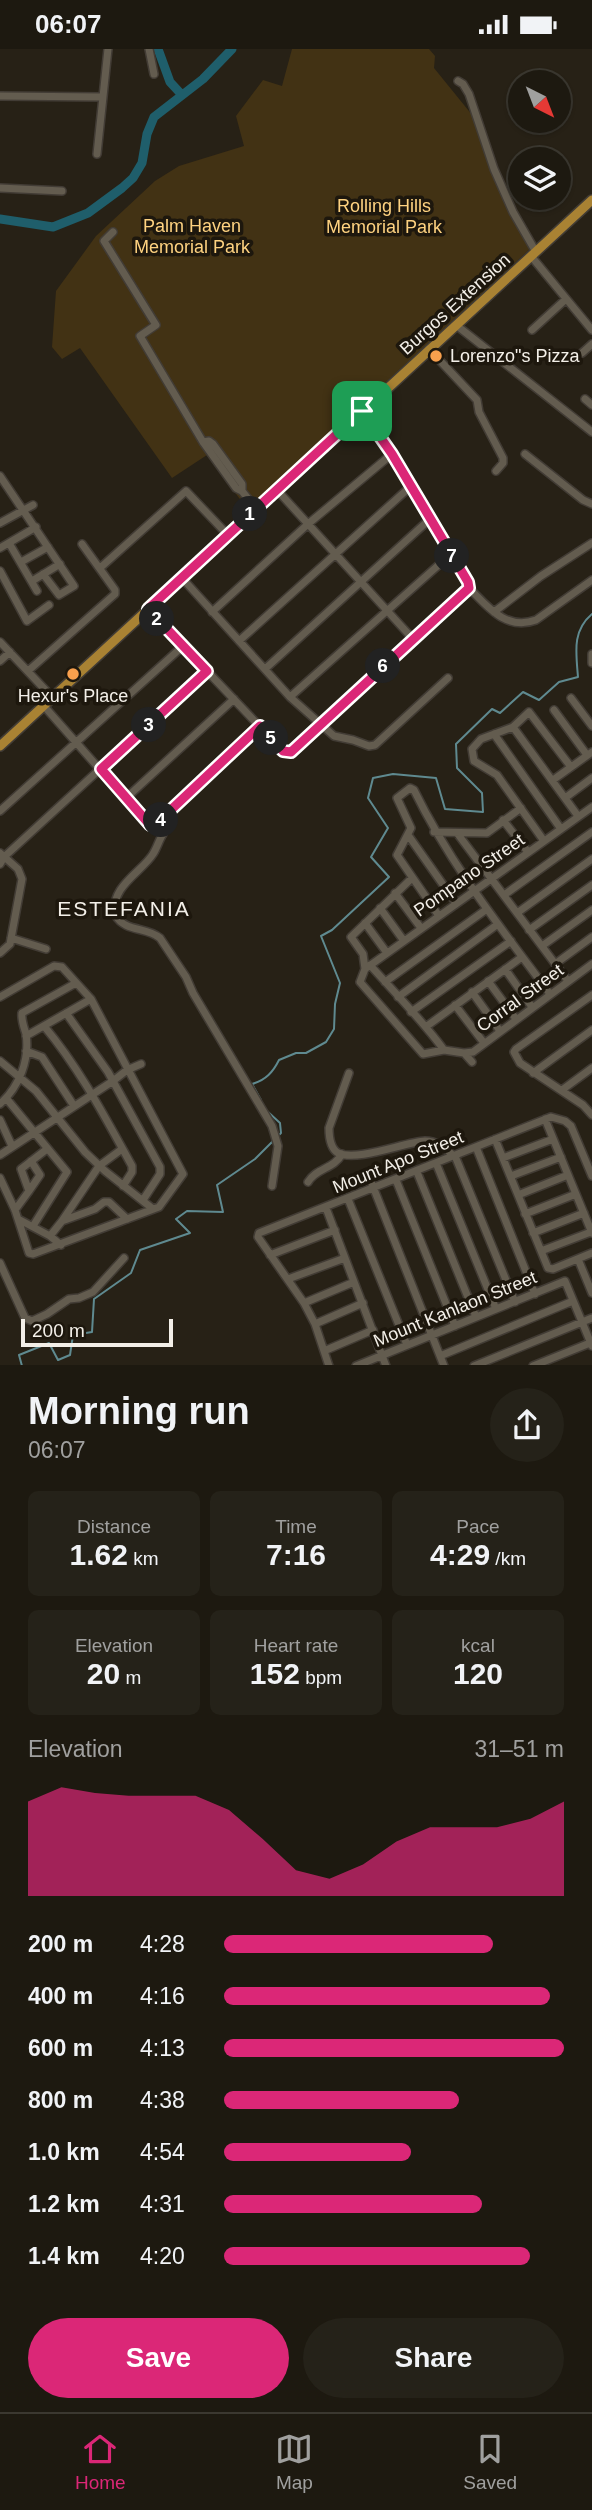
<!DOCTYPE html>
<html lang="en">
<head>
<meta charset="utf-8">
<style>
  body { margin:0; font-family:Arial,sans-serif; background:#252219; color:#f1f3f6; height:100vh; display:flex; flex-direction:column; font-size:26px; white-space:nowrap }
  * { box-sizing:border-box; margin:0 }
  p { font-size:23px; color:#a0a09f }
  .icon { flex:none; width:38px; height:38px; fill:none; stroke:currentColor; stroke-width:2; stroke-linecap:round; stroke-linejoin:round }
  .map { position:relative; height:1316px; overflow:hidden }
  .sheet { display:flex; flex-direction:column; background:#1d1910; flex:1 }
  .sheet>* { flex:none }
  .needle { width:46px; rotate:138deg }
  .tools { position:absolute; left:508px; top:21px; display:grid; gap:14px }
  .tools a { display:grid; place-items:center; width:63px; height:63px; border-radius:50%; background:#1d1910; box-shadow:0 2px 5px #0004,0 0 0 2px #3b3830; font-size:35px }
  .scale { position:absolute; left:21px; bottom:18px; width:152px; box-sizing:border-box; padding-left:7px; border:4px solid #f3efe8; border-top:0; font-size:19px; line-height:24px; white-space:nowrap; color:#f3efe8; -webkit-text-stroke:5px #1d170d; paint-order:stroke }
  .pin { position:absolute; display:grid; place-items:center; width:60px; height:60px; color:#fff; margin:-30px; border-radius:14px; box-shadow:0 4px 10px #0006 }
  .km { position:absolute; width:35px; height:35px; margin:-18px; border-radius:50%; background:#222; color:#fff; font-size:19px; line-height:35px; text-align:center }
  .round { display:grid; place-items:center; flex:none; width:74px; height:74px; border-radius:37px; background:#252219 }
  .overview { display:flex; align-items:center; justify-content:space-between; height:119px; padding:0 28px }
  h1 { font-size:38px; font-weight:700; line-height:52px }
  .stats { display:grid; grid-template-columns:repeat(3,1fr); gap:10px; height:119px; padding:7px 28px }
  .stats div { display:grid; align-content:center; border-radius:10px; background:#252219; text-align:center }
  .stats b { font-size:30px; font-weight:700 }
  .stats small { font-size:19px; font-weight:400 }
  .stats p { font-size:19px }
  .chart { height:196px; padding:14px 28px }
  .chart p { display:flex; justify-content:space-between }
  .chart svg { width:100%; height:126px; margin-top:7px; fill:#db2777; opacity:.7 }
  .cta { display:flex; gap:14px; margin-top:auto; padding:14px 28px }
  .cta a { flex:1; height:80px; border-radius:42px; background:#db2777; color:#fff; font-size:28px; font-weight:700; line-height:80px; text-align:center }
  .cta a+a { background:#252219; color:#f1f3f6 }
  ul { padding:0 28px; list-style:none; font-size:23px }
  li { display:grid; grid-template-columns:112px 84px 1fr; align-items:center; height:52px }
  li i { height:18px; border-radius:9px; background:#db2777 }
  .status { display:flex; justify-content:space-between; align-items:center; height:49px; padding:0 35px; background:#1d1910; direction:ltr }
  .status svg { height:19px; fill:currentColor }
  .menu { display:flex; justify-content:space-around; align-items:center; height:98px; border-top:2px solid #3b3830; background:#1d1910; font-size:19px; color:#a0a09f }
  .menu a { display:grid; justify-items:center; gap:4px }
  .menu .current { color:#db2777 }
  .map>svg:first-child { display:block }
  .green { fill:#423214 }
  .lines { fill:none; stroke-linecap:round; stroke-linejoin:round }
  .stream { stroke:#5f8a90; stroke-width:2 }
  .river { stroke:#1f5e6b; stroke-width:9 }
  .minor-casing { stroke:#423c35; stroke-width:10 }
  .major-casing { stroke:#423c35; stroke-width:12 }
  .minor { stroke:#635c4f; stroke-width:7 }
  .major { stroke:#a98233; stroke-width:9 }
  .route-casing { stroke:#fff; stroke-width:14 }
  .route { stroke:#db2777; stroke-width:9 }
  .poi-dot { fill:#f9a04d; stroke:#1d170d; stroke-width:2.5 }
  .labels { text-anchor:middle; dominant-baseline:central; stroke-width:7; stroke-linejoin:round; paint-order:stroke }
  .park-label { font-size:18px; fill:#fed280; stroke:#1d170d }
  .street-label { font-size:18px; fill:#f3efe8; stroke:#1d170d }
  .poi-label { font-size:18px; fill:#f3efe8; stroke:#1d170d; text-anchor:start }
  .quarter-label { font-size:21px; letter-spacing:2px; fill:#f3efe8; stroke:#1d170d }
</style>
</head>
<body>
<div class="status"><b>06:07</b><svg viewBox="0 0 49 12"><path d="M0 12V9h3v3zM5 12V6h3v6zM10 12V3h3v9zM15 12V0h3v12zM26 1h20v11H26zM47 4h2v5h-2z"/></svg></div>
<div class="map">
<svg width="592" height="1317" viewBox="0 0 592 1317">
  <rect width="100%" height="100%" fill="#272116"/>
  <path class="green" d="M292,0H429L435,7L434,19L477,72L531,199L248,461L207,406L172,429L80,299L62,310L52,298L56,242L96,187L155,132L179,117L244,97L236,67L263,31L282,37Z"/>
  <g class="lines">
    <path class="stream" d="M261,1051L252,1035C266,1031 273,1023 279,1011L296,1004H306L326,993L334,980L335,955L340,934L321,887L332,881L389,828L371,808L388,779L368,749L373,729L393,725L436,729L445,760L483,763L482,744L457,719L456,695L492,660L500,664L523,643L539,651L559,633L578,628C576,603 572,582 592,565
      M267,1062L280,1074L281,1084L279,1086
      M22,1317L19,1306L49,1294L58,1311L70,1306L73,1286L92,1283L94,1250L131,1224L140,1201L190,1184L176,1170L187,1162L223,1163L217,1136L255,1110L273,1092"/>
    <path class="river" d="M158,0L170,33L182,46
      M0,170L53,178L88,164L122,139L133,129L142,114L147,85L154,68L203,30L232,0"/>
    <g class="minor-casing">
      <path id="minor" d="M149,0L154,25
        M458,32L463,35L469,45L494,120L513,163L536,203
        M0,47L102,48
        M97,105L108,0
        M0,139L62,142
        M113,183L104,192L156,276L140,287L203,393L236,439L242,442L256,460
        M531,207L592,281
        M456,276L592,383
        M532,281L566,250
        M429,300L477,351L479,363L503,409V414L496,422
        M582,304L592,295
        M585,350L592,356
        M203,393L209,392L213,395L242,435V442
        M525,405L583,451L592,455
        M0,427L74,537L59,546L43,525
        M277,441L413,590
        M0,474L33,456
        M9,494L37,542
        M0,499L36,478
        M21,513L48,498
        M100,519L186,442L228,486
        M0,522L27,572L49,556
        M182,529L290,648L334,687L353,691L369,697L375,696L448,629
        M32,532L60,515
        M469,539C488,558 506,582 536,571L592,531
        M148,560L283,702L291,703L467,543L469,539L468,533L392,405L362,362
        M212,563L308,475L392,405
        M494,563L541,527L592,494
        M239,592L410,438
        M0,593L52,648
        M592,605V614
        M0,612L10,603
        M265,620L430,470
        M28,622L115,545V541L82,495
        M290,648L451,505
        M571,649L592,677
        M43,656L150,777L157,774L260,677
        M554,661L587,706
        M513,678L578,767
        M494,685L561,780
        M553,731L592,703
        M565,749L592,729
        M125,750L234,650
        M0,762L183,597
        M503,771L528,803
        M160,772L163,785C159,791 157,799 153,805C142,823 110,837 115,866C126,884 146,877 160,889L186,928L193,944L272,1077L278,1097L272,1137
        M434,783L487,784L521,759
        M457,784L568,932
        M408,786L456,854
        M544,792L497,726L474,712L472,700L481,690L513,678L529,663L571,718
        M0,804L18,820L22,830L10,895L0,904
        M0,815L4,808L207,622
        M412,829L351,888L363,905L365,920L360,933L423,1005L444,1001L464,1004L472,1013
        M395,844L421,879
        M504,846L592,783
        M380,859L404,892
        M517,864L592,810
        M439,867L397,806L411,779L397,749L410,739L414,741C450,815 501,879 550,945
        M365,874L387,904
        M529,881L592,836
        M11,889L46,900
        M542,897L592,861
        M555,915L592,888
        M370,916C395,944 422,971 444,1001
        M365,920L592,758
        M505,920L532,958
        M488,932L516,970
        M385,933L487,860
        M472,943L500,982
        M592,946L516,1000L514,1003L520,1014L583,1056L592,1066
        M0,948L54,917L62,918L91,950L183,1125L159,1158L33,1205L29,1204L15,1161L0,1129
        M398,948L498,875
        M455,956L484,994
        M411,963L511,892
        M66,964L108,1023L160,1118V1125L143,1151
        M44,977C80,1020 105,1068 132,1117V1123L123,1137
        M427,977L522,908
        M26,987L91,950
        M26,1002L42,1008L74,1057
        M464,1004L473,1003L592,915
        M0,1012L36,1042L85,1103L105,1122L153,1160
        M349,1024L329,1079C329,1088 330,1099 338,1104C357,1113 405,1093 425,1092C436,1092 447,1099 453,1107
        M533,1024L592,981
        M562,1041L592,1019
        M6,1049L67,1123L33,1177
        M0,1055C19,1038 30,1011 26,985C24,978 21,971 22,964L76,934
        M545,1070L592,1184
        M0,1071L12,1097
        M495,1090L548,1219L553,1220L592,1204
        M476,1098L535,1245
        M0,1106L113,1032L127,1021L141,1015
        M455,1107L515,1253
        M503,1109L553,1090
        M436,1114L496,1260
        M417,1123L476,1268
        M511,1127L561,1108
        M370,1130L444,1317
        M396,1131L455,1277
        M308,1133C316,1119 334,1120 342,1105
        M29,1142L40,1126L31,1112
        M518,1146L568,1126
        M348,1150L407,1296
        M326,1159L386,1317
        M15,1161L29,1142L21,1120L47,1100
        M525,1165L576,1145
        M18,1170L50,1187L61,1196
        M62,1172L95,1160L104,1153H109L127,1170
        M533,1184L584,1164
        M50,1187L62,1172L99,1117L122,1100
        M541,1202L591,1183
        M270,1206L335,1181
        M578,1210L592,1244
        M0,1214L25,1269L32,1272L47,1265L69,1250L79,1249L93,1243L124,1209
        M288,1230L345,1209
        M304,1254L354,1233
        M315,1275L363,1254
        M324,1302L373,1281
        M440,1307L573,1252
        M329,1317L315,1275L304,1254L258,1188L259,1184L551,1068L565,1072L571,1077L592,1127
        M356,1317L565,1232L592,1297
        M474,1317L592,1269
        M533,1317L590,1294"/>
    </g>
    <g class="major-casing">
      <path id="major" d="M0,697L592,151"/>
    </g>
    <use href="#minor" class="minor"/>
    <use href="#major" class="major"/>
  </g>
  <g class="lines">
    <g class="route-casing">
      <path id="route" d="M362,362L392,405L468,533L469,539L291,703L283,702L260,677L157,774L150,776L101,720L207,622L148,560Z"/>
    </g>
    <use href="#route" class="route"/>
  </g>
  <g class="poi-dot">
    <circle cx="436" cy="307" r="7"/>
    <circle cx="73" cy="625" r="7"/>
  </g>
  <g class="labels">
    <g class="park-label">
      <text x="384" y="157">Rolling Hills<tspan x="384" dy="21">Memorial Park</tspan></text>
      <text x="192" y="177">Palm Haven<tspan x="192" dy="21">Memorial Park</tspan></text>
    </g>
    <g class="street-label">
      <text transform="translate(455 255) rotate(-42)">Burgos Extension</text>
      <text transform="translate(469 826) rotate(-35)">Pompano Street</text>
      <text transform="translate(520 949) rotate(-36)">Corral Street</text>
      <text transform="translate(398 1113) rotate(-22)">Mount Apo Street</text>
      <text transform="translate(455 1260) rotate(-22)">Mount Kanlaon Street</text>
    </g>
    <g class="poi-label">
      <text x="450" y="307">Lorenzo"s Pizza</text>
      <text x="73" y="647" text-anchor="middle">Hexur's Place</text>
    </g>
    <g class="quarter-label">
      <text x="124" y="859">ESTEFANIA</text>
    </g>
  </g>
</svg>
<div class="tools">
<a><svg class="needle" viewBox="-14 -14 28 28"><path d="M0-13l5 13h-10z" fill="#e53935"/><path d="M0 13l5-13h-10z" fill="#a0a09f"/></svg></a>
<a><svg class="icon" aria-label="layers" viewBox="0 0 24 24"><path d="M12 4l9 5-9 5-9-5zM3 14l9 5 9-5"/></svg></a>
</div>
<div class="scale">200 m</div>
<div class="pin" style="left:362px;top:362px;background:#1e9e55"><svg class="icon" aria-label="arrive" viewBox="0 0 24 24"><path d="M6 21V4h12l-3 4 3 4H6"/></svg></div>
<b class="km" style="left:250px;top:465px">1</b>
<b class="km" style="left:157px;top:570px">2</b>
<b class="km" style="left:149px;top:676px">3</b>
<b class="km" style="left:161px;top:771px">4</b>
<b class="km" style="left:271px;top:689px">5</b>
<b class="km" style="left:383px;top:617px">6</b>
<b class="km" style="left:452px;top:507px">7</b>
</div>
<section class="sheet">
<div class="overview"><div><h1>Morning run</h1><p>06:07</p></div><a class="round"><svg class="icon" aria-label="share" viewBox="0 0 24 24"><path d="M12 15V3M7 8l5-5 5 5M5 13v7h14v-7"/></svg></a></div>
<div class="stats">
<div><p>Distance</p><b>1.62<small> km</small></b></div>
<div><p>Time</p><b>7:16</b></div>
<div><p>Pace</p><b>4:29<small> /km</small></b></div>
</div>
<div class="stats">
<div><p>Elevation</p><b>20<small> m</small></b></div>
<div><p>Heart rate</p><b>152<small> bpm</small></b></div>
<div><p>kcal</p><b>120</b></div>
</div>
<div class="chart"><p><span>Elevation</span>31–51 m</p>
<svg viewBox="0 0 160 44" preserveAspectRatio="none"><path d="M0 44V11L10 6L20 8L30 9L40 9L50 9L60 14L70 24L80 35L90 38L100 33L110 25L120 20L130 20L140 20L150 17L160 11V44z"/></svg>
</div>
<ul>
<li><b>200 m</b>4:28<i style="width:79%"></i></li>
<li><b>400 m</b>4:16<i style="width:96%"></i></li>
<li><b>600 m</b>4:13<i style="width:100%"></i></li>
<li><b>800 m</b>4:38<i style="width:69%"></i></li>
<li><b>1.0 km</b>4:54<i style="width:55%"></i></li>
<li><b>1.2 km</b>4:31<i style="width:76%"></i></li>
<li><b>1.4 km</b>4:20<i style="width:90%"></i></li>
</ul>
<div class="cta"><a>Save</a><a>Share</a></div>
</section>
<nav class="menu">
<a class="current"><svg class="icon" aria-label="home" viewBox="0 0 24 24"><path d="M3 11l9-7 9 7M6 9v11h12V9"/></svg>Home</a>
<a><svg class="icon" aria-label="map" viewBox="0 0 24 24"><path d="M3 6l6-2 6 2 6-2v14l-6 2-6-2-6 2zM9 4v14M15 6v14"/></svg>Map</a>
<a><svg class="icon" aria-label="saved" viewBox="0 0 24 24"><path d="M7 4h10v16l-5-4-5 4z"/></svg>Saved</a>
</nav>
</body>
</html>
